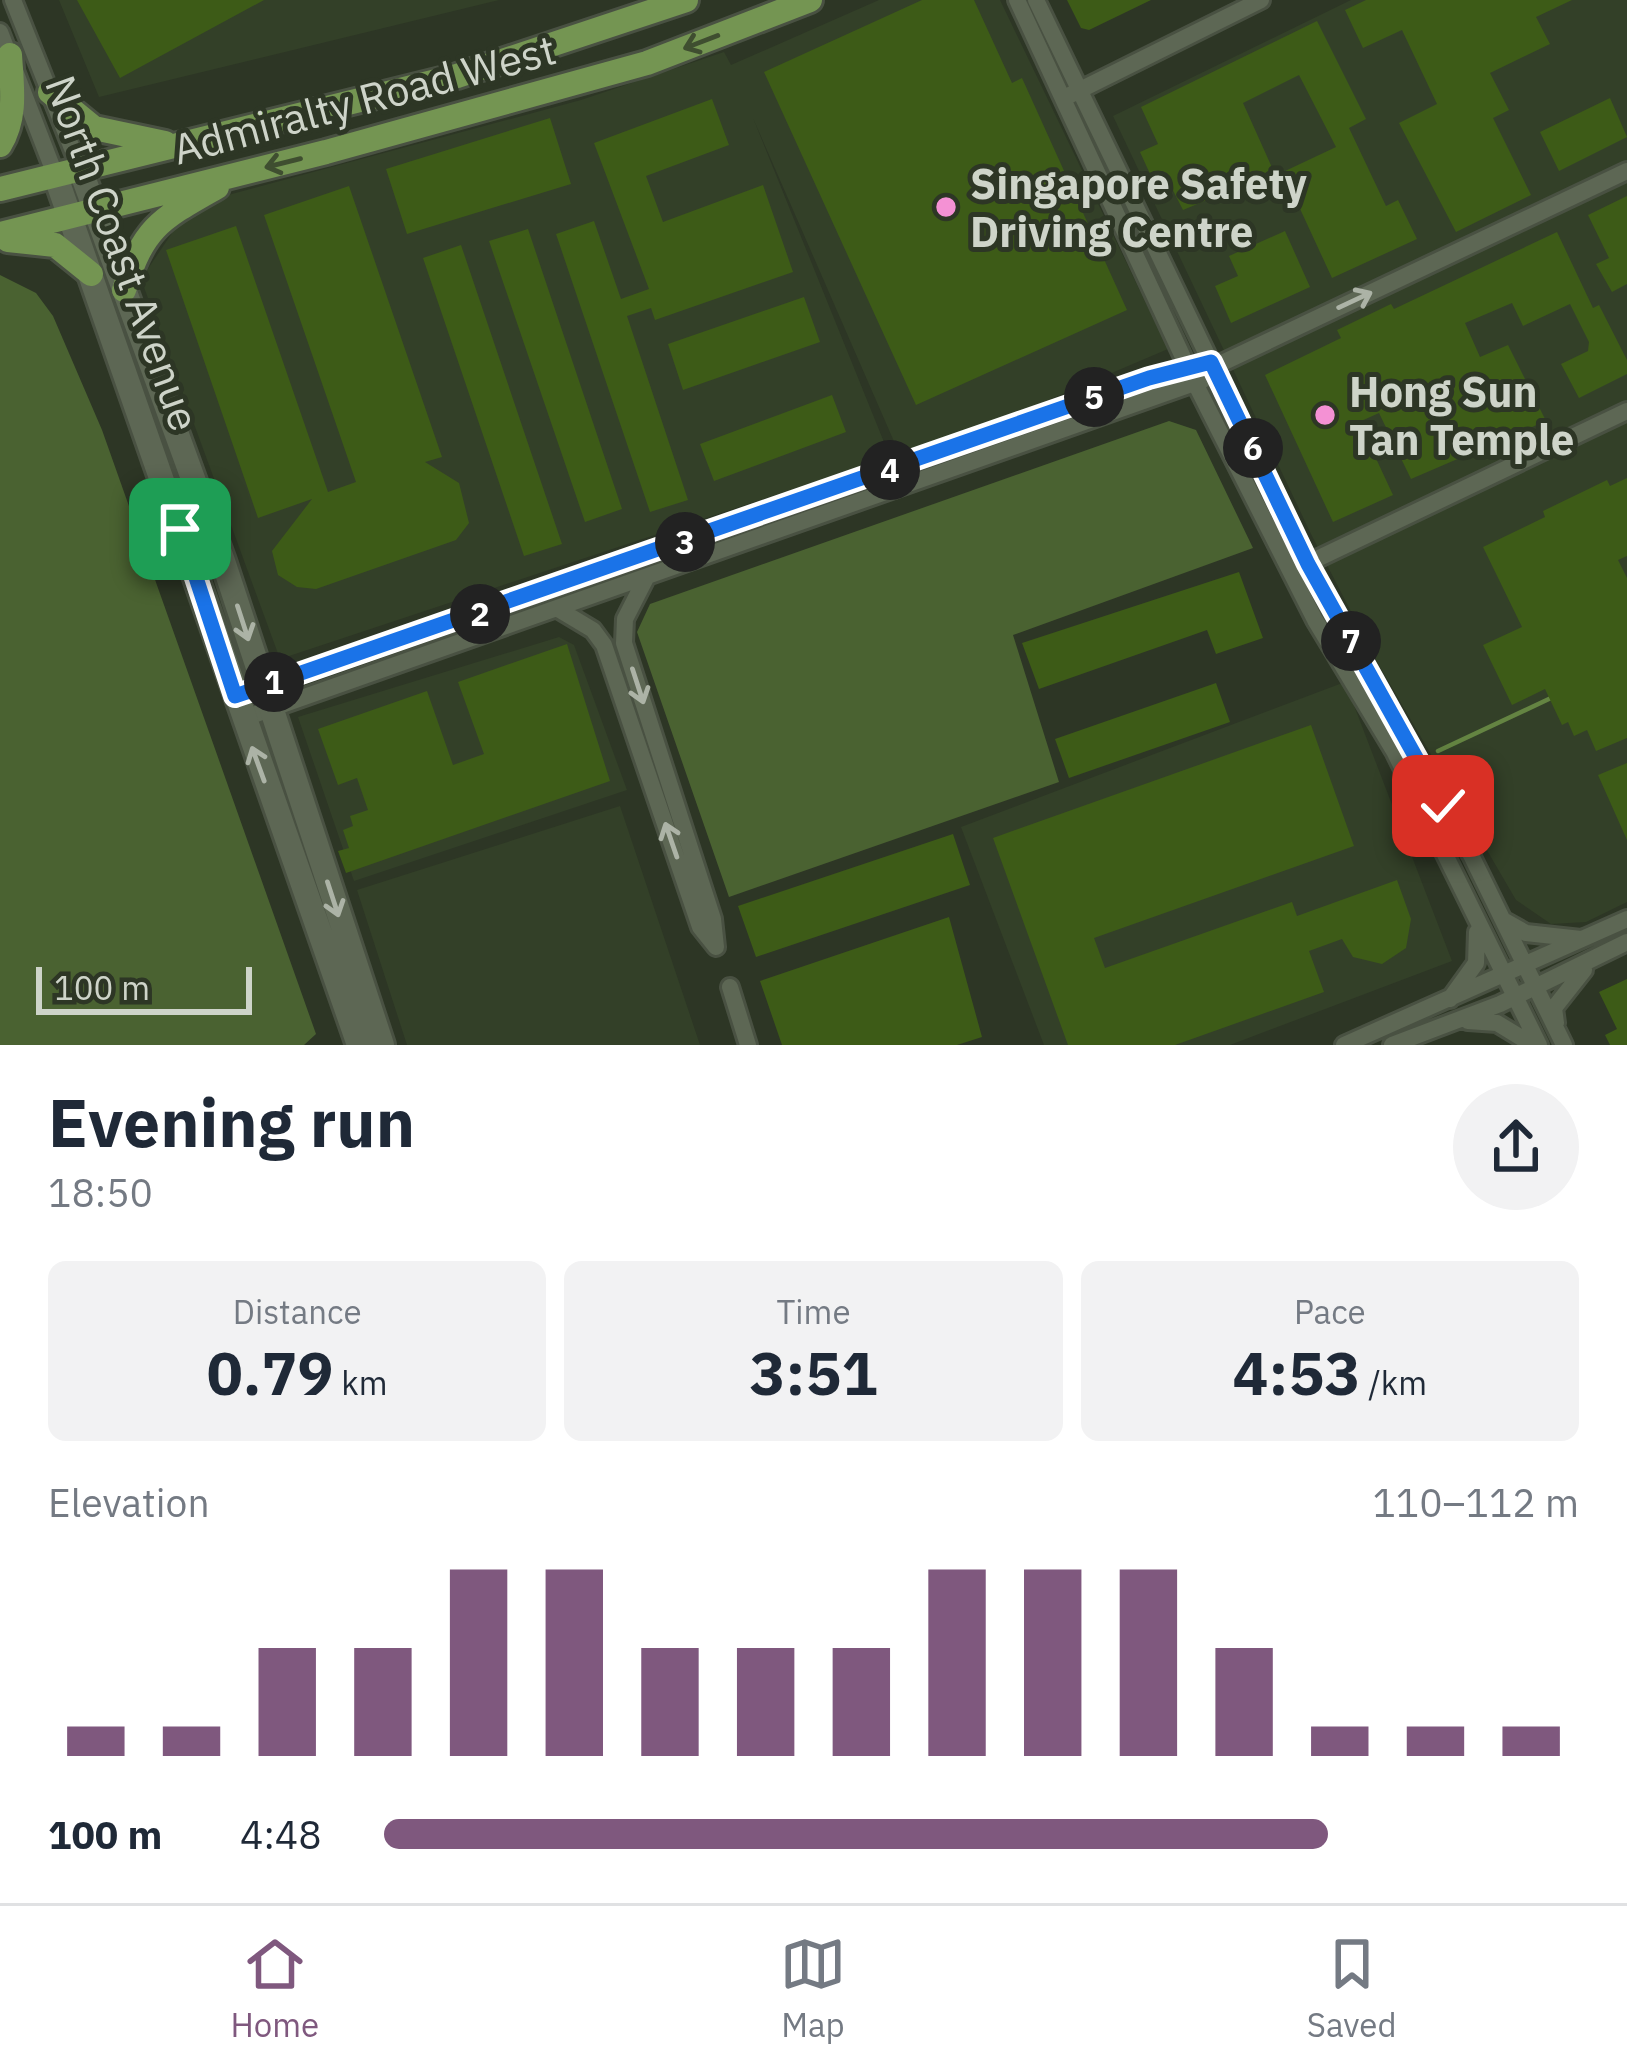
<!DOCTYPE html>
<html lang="en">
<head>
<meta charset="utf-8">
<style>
  body { margin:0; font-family:"IBM Plex Sans",sans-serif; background:#f2f2f3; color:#1f2937; height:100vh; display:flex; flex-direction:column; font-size:45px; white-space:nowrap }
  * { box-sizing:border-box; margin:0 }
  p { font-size:39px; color:#747a83 }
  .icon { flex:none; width:66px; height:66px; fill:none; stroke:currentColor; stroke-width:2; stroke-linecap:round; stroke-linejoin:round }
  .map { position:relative; height:1045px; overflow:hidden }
  .drawer { display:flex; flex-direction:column; background:#fff; flex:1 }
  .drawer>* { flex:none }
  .scale { position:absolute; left:36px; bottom:30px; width:216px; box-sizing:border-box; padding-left:12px; border:6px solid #ced4c9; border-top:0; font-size:33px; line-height:42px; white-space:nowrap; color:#ced4c9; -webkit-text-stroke:9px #2d3625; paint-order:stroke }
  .pin { position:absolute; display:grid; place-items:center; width:102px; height:102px; color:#fff; margin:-51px; border-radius:24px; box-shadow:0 6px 18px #0006 }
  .km { position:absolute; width:60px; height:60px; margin:-30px; border-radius:50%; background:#222; color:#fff; font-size:33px; line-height:60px; text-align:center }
  .round { display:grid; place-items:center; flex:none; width:126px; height:126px; border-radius:63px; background:#f2f2f3 }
  .summary { display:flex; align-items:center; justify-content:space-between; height:204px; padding:0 48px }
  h1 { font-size:66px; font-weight:700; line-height:90px }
  .metrics { display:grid; grid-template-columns:repeat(3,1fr); gap:18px; height:204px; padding:12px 48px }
  .metrics div { display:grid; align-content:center; border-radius:18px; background:#f2f2f3; text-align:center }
  .metrics b { font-size:60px; font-weight:700 }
  .metrics small { font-size:33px; font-weight:400 }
  .metrics p { font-size:33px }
  .chart { height:336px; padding:24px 48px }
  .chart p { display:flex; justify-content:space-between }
  .chart svg { width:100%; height:216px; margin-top:12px; stroke:#7f587e; stroke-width:6 }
  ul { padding:0 48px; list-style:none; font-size:39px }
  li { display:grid; grid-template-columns:192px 144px 1fr; align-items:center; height:90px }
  li i { height:30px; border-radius:15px; background:#7f587e }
  .tab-bar { display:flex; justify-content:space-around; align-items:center; height:168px; border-top:3px solid #e0e1e3; background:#fff; font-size:33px; color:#747a83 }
  .tab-bar a { display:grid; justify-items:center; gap:6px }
  .tab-bar .active { color:#7f587e }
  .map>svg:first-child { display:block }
  .built { fill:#334028 }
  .green { fill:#4a6231 }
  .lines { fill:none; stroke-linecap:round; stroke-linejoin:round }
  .stream { stroke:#648442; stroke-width:4.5 }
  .building { fill:#3d5b17 }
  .minor-casing { stroke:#495142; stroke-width:22 }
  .secondary-casing { stroke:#495142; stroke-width:30 }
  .primary-casing { stroke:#495142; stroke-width:30 }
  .minor { stroke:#5d6754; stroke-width:16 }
  .secondary { stroke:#5d6754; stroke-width:24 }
  .primary { stroke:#749552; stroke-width:24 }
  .oneway { stroke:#3f4e30 }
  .oneway2 { stroke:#acb3a6 }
  .route-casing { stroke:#fff; stroke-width:24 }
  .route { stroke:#1a73e8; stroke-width:15 }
  .poi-dot { fill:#f491d4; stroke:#2d3625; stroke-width:4.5 }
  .labels { text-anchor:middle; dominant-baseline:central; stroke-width:10; stroke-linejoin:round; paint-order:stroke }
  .street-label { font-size:42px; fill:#ced4c9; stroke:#2d3625 }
  .poi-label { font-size:42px; font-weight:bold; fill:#ced4c9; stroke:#2d3625; text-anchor:start }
</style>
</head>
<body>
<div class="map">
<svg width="1627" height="1045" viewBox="0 0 1627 1045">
  <rect width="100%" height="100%" fill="#2d3625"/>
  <path class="built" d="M59,0H499L99,97Z
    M879,0H1000L1168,349L903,462L753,118L890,457L280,659L141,279L191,205L581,100L724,52L731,65Z
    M1351,0H1627V902L1586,922L1551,924L1516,900L1376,660L1311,534L1113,116Z
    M559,637L574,645L627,790L354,881L298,717Z
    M1345,682L1452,961L1230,1045H1044L961,827Z
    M620,806L700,1045H407L357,890Z"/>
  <path class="green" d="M0,275L36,293L53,316L102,430L316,1034L304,1045H0Z
    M1169,421L1196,430L1253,548L1013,635L1059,782L729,897L637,632L650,604Z"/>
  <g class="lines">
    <path class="stream" d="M1438,751L1551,698"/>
  </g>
  <path class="building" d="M77,0H264L120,78Z
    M922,0H974L1012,83L1022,78L1127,310L916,405L764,72Z
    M1067,0H1151L1089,30L1081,28Z
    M1366,0H1572L1536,17L1550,44L1490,73L1509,110L1493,118L1531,195L1456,232L1399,123L1437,104L1402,30L1363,48L1345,10Z
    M1317,21L1366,119L1349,128L1386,206L1398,200L1417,239L1332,278L1283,172L1336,147L1299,75L1243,103L1274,172L1183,210L1163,171L1151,176L1140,152L1158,144L1141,107Z
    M1610,98L1627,137L1559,171L1540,132Z
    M712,99L729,145L646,176L663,222L763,185L793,272L655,320L651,308L627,316L688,500L650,512L556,234L594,221L621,299L649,289L594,143Z
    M550,118L571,184L407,234L386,169Z
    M349,186L442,457L425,462L459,483L469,523L456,540L316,589L297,587L278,575L272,551L312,499L258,518L166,250L236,226L328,492L356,482L264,215Z
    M1627,196V284L1612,292L1596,264L1609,258L1588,215Z
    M528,229L622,509L585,522L489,241Z
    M1285,231L1310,287L1231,323L1215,286L1238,276L1229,256Z
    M1557,232L1593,308L1599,305L1627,360V374L1579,398L1561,364L1588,351L1589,342L1570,304L1523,326L1512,303L1465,323L1480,357L1508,345L1546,421L1411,479L1379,413L1359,422L1393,495L1333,522L1265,375L1341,338L1337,330L1391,304L1394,309Z
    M461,245L562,544L524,556L423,258Z
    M804,297L820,342L683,390L668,344Z
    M832,395L846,432L714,481L700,444Z
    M1627,478V556L1618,560L1627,578V738L1596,751L1587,730L1574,736L1568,722L1562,725L1545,689L1512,705L1483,645L1522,627L1483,547L1545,517L1543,511L1607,480L1610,486Z
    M1239,572L1263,638L1216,654L1207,630L1039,689L1022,643Z
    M567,644L610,781L346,873L338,851L349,848L343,830L353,826L350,816L368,810L357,778L338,785L318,729L427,691L453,765L484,754L458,682Z
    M1216,683L1230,722L1069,778L1055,739Z
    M1311,725L1354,846L1094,938L1105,968L1292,902L1297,916L1397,880L1411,919L1406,948L1382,964L1353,957L1342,939L1309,951L1324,992L1175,1045H1068L993,838Z
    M1627,763V840L1598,775Z
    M953,834L970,885L756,957L738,906Z
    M949,917L982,1037L957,1045H782L760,981Z
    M1627,979V1045H1610L1605,1035L1617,1029L1599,992Z"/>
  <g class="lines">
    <g class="minor-casing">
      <path id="minor" d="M13,0L81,171
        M1017,0L1195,383L1315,620L1394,751L1539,1045
        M1036,0L1308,564L1471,855L1564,1045
        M0,32L56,177
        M1068,96L1261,0
        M1298,568L1627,411
        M558,609L593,630L604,645L700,927L716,947L713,919L624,643L625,619L646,578
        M235,696L1149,378L1222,363L1627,171
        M242,719L1203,380
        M1503,920L1526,933L1581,939
        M730,987L748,1045
        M1450,999L1476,963L1477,932
        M1468,1021L1497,1023L1533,1045
        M1556,1023L1554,1008L1584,970
        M1344,1045L1627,919
        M1392,1045L1500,1004L1627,942"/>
    </g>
    <g class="secondary-casing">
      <path id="secondary" d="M81,171L223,561L382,1045
        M56,177L359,1045"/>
    </g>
    <g class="primary-casing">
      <path id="primary" d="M50,92L94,128L165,143
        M0,145C17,117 12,87 10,55
        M0,189L457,76L686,0
        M0,234L326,152L647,63L810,0
        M8,240L55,245L91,274
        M124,290C144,226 161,219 217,187"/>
    </g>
    <use href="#minor" class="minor"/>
    <use href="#secondary" class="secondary"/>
    <use href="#primary" class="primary"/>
  </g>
  <defs><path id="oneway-shaft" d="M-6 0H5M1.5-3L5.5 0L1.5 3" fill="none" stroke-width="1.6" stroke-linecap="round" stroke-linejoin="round" transform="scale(3)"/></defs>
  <g class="oneway">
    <use href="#oneway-shaft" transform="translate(701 42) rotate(159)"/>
    <use href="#oneway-shaft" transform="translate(283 163) rotate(166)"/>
  </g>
  <g class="oneway2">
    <use href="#oneway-shaft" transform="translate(1355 300) rotate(-25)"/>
    <use href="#oneway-shaft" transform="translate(243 623) rotate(72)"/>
    <use href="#oneway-shaft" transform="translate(638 686) rotate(72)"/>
    <use href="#oneway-shaft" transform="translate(258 764) rotate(-110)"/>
    <use href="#oneway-shaft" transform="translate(671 840) rotate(-109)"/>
    <use href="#oneway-shaft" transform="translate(333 899) rotate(72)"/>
  </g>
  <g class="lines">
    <g class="route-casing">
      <path id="route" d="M180,529L235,696L1149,378L1211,362L1308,564L1443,806"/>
    </g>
    <use href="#route" class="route"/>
  </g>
  <g class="poi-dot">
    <circle cx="946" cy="207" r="12"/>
    <circle cx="1325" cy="415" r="12"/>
  </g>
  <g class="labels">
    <g class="street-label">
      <text transform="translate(364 99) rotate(-15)">Admiralty Road West</text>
      <text transform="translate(123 253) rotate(70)">North Coast Avenue</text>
    </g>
    <g class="poi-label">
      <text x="970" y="183">Singapore Safety<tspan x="970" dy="48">Driving Centre</tspan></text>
      <text x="1349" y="391">Hong Sun<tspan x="1349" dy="48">Tan Temple</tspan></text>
    </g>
  </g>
</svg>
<div class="scale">100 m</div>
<div class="pin" style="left:180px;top:529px;background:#1e9e55"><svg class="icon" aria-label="arrive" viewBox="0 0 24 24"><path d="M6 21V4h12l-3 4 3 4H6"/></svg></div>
<div class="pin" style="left:1443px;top:806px;background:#d93025"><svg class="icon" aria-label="check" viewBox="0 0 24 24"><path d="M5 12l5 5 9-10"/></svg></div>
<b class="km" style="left:274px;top:682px">1</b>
<b class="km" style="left:480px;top:614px">2</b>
<b class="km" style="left:685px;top:542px">3</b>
<b class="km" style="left:890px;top:470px">4</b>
<b class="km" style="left:1094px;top:397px">5</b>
<b class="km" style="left:1253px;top:448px">6</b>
<b class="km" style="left:1351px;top:641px">7</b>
</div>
<section class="drawer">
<div class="summary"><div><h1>Evening run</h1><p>18:50</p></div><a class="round"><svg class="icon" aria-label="share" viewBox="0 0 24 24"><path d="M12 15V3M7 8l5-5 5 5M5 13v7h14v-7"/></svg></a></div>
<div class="metrics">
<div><p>Distance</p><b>0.79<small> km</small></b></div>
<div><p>Time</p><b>3:51</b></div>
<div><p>Pace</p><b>4:53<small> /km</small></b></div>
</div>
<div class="chart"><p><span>Elevation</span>110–112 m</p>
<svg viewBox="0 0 160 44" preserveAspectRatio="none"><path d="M5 44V38M15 44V38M25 44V22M35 44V22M45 44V6M55 44V6M65 44V22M75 44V22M85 44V22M95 44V6M105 44V6M115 44V6M125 44V22M135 44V38M145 44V38M155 44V38"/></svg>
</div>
<ul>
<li><b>100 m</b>4:48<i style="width:79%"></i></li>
</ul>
</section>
<nav class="tab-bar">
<a class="active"><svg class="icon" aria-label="home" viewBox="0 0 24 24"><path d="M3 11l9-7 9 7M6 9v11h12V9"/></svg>Home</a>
<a><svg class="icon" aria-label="map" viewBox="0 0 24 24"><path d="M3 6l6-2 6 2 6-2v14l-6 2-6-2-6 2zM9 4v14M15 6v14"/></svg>Map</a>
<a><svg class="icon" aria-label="saved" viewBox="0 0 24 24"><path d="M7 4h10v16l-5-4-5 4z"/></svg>Saved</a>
</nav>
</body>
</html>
